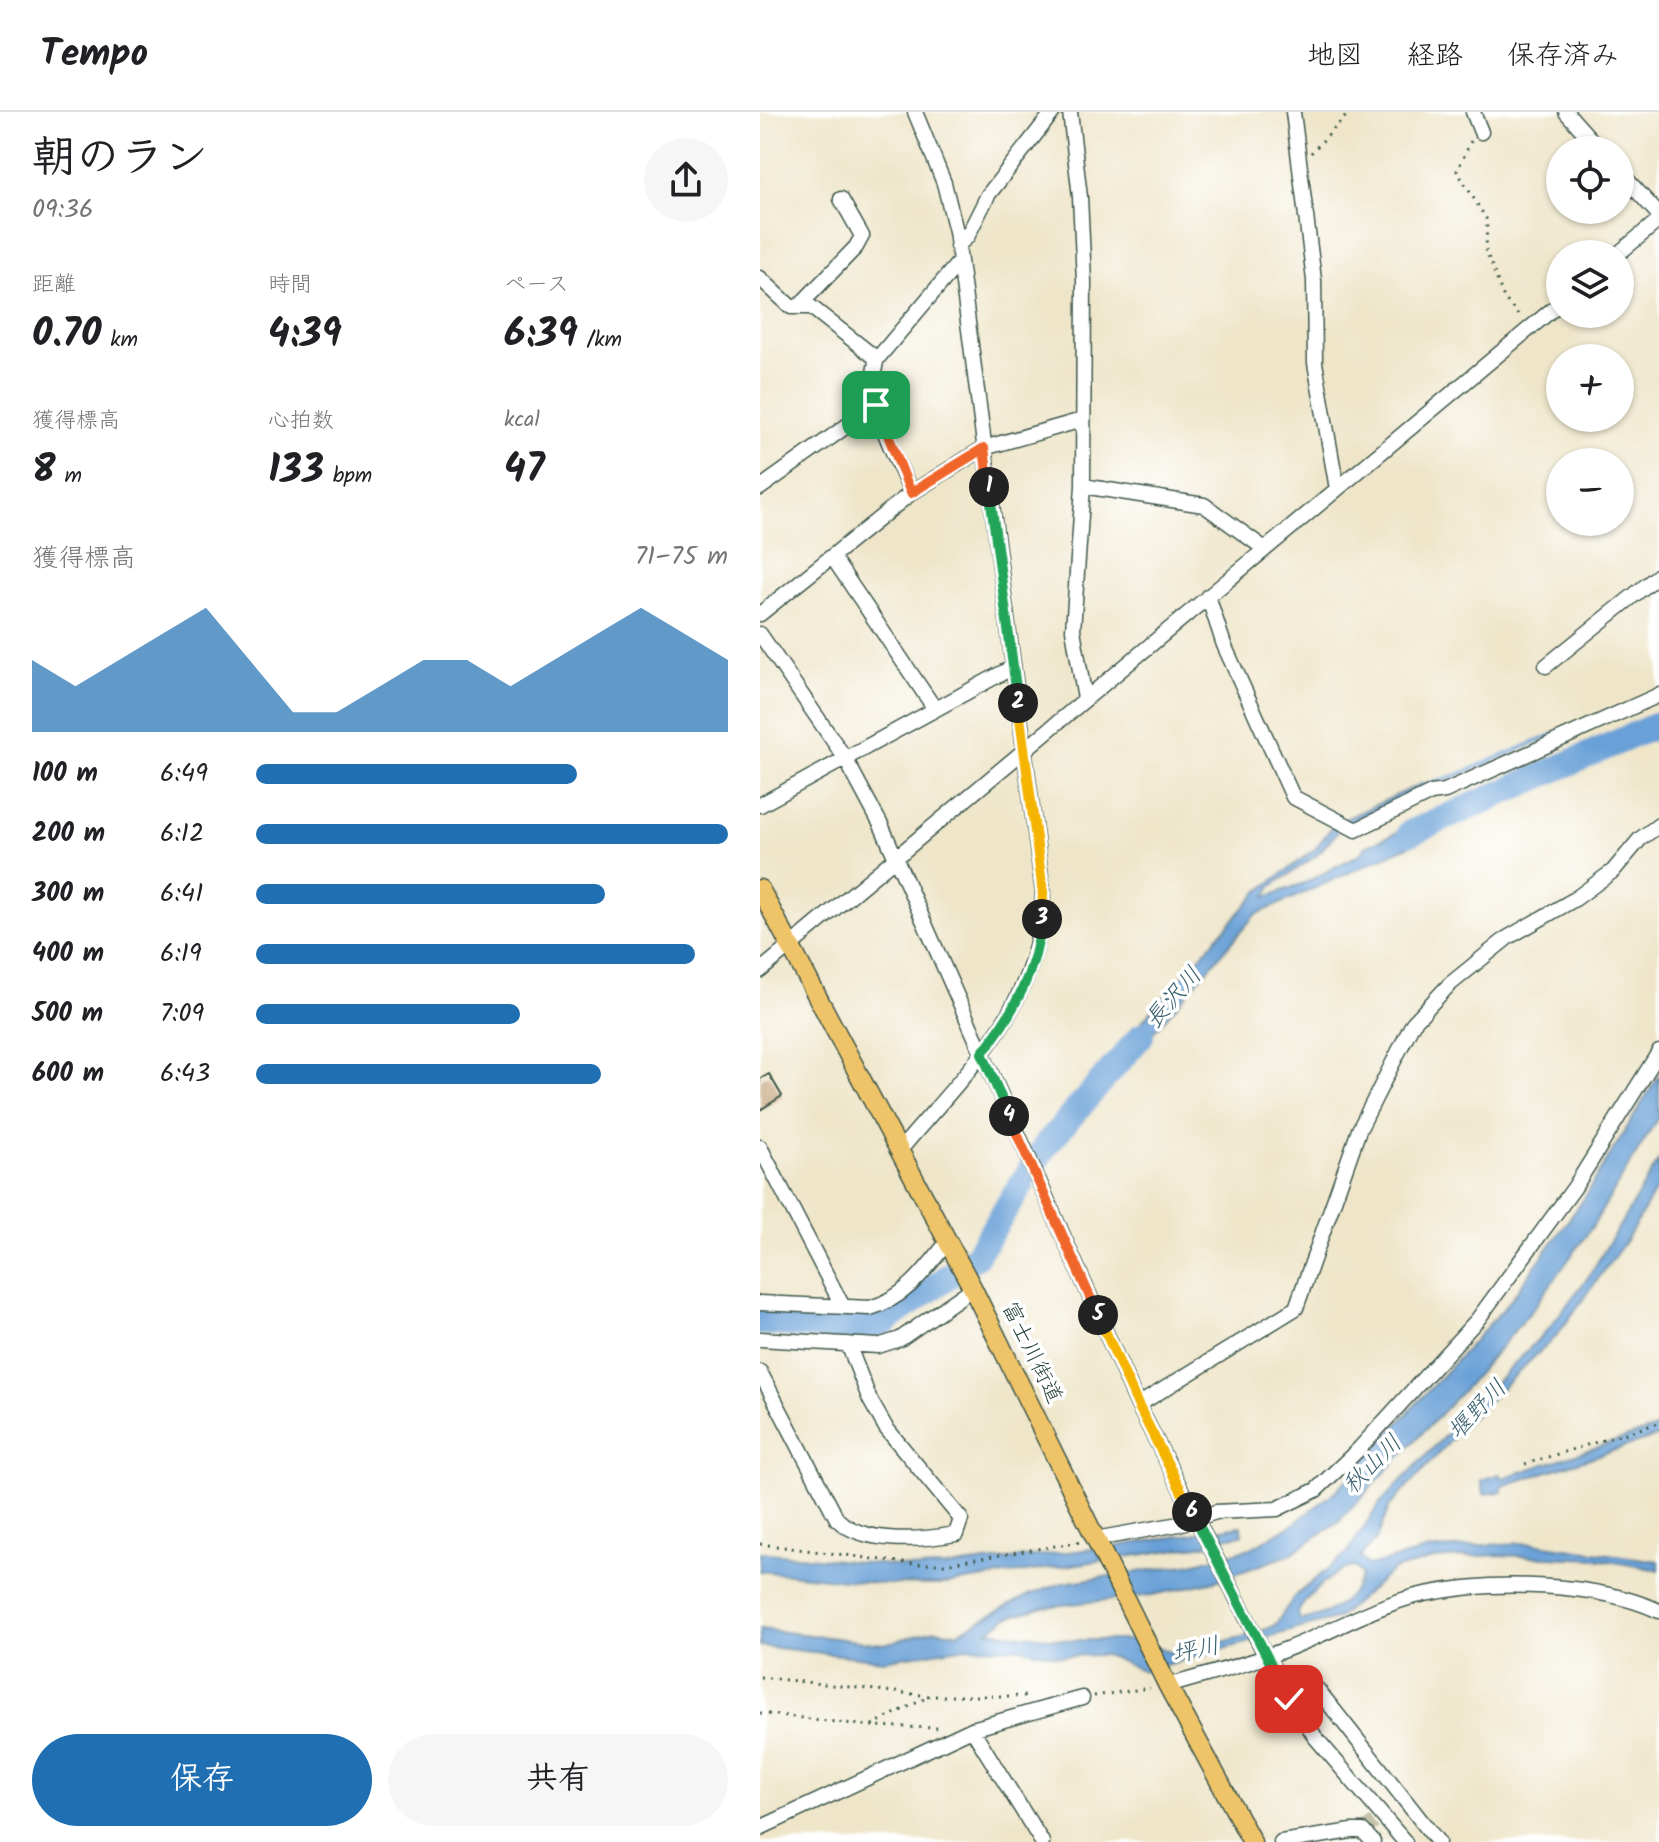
<!DOCTYPE html>
<html lang="ja">
<head>
<meta charset="utf-8">
<style>
  body { margin:0; font-family:Kalam,"Klee One",sans-serif; background:#f6f6f6; color:#202124; height:100vh; display:flex; flex-direction:column; font-size:30px; white-space:nowrap }
  * { box-sizing:border-box; margin:0 }
  p { font-size:26px; color:#757577 }
  .icon { flex:none; width:44px; height:44px; fill:none; stroke:currentColor; stroke-width:2; stroke-linecap:round; stroke-linejoin:round }
  .map { position:relative; flex:1; overflow:hidden }
  .sheet { display:flex; flex-direction:column; background:#fff; width:760px }
  .sheet>* { flex:none }
  .tools { position:absolute; left:786px; top:24px; display:grid; gap:16px }
  .tools a { display:grid; place-items:center; width:88px; height:88px; border-radius:50%; background:#fff; box-shadow:0 2px 6px #0004; font-size:40px }
  .pin { position:absolute; display:grid; place-items:center; width:68px; height:68px; color:#fff; margin:-34px; border-radius:16px; box-shadow:0 4px 12px #0006 }
  .km { position:absolute; width:40px; height:40px; margin:-20px; border-radius:50%; background:#222; color:#fff; font-size:22px; line-height:40px; text-align:center }
  .round { display:grid; place-items:center; flex:none; width:84px; height:84px; border-radius:42px; background:#f6f6f6 }
  .headline { display:flex; align-items:center; justify-content:space-between; height:136px; padding:0 32px }
  h1 { font-size:44px; font-weight:700; line-height:60px }
  .metrics { display:grid; grid-template-columns:repeat(3,1fr); gap:12px; height:136px; padding:8px 32px }
  .metrics div { display:grid; align-content:center }
  .metrics b { font-size:40px; font-weight:700 }
  .metrics small { font-size:22px; font-weight:400 }
  .metrics p { font-size:22px }
  .chart { height:224px; padding:16px 32px }
  .chart p { display:flex; justify-content:space-between }
  .chart svg { width:100%; height:144px; margin-top:8px; fill:#1f6fb2; opacity:.7 }
  .primary-button { display:flex; gap:16px; margin-top:auto; padding:16px 32px }
  .primary-button a { flex:1; height:92px; border-radius:48px; background:#1f6fb2; color:#fff; font-size:32px; font-weight:700; line-height:92px; text-align:center }
  .primary-button a+a { background:#f6f6f6; color:#202124 }
  ul { padding:0 32px; list-style:none; font-size:26px }
  li { display:grid; grid-template-columns:128px 96px 1fr; align-items:center; height:60px }
  li i { height:20px; border-radius:10px; background:#1f6fb2 }
  header { display:flex; align-items:center; gap:48px; box-sizing:border-box; height:112px; padding:0 40px; background:#fff; border-bottom:2px solid #e0e0e0 }
  header strong { font-size:38px }
  nav { display:flex; gap:44px; margin-inline-start:auto; font-size:28px }
  main { display:flex; flex:1; min-height:0 }
  .map>svg:first-child { display:block }
  .water { fill:#69a0d7; stroke:#446e86; stroke-width:2; fill-rule:evenodd }
  .lines { fill:none; stroke-linecap:round; stroke-linejoin:round }
  .stream { stroke:#69a0d7; stroke-width:4 }
  .river { stroke:#69a0d7; stroke-width:26 }
  .building { fill:#c5a47d }
  .minor-tunnel { stroke:#c5c4ac; stroke-width:14; stroke-dasharray:14 7; stroke-linecap:butt }
  .minor-casing { stroke:#3e564a; stroke-width:17 }
  .major-casing { stroke:#3e564a; stroke-width:21 }
  .path { stroke:#3e564a; stroke-width:3; stroke-dasharray:2 6; stroke-linecap:butt }
  .minor { stroke:#fff; stroke-width:14 }
  .major { stroke:#efc469; stroke-width:18 }
  .split-1-casing { stroke:#fff; stroke-width:16 }
  .split-2-casing { stroke:#fff; stroke-width:16 }
  .split-3-casing { stroke:#fff; stroke-width:16 }
  .split-4-casing { stroke:#fff; stroke-width:16 }
  .split-5-casing { stroke:#fff; stroke-width:16 }
  .split-6-casing { stroke:#fff; stroke-width:16 }
  .split-7-casing { stroke:#fff; stroke-width:16 }
  .split-1 { stroke:#f0652b; stroke-width:10 }
  .split-2 { stroke:#22a559; stroke-width:10 }
  .split-3 { stroke:#f5b400; stroke-width:10 }
  .split-4 { stroke:#22a559; stroke-width:10 }
  .split-5 { stroke:#f0652b; stroke-width:10 }
  .split-6 { stroke:#f5b400; stroke-width:10 }
  .split-7 { stroke:#22a559; stroke-width:10 }
  .labels { text-anchor:middle; dominant-baseline:central; stroke-width:7; stroke-linejoin:round; paint-order:stroke }
  .street-label { font-size:22px; fill:#1f3d34; stroke:#fff }
  .water-label { font-size:24px; font-style:italic; fill:#39606d; stroke:#fff }
</style>
</head>
<body>
<header>
<strong>Tempo</strong>
<nav><a>地図</a><a>経路</a><a>保存済み</a></nav>
</header>
<main>
<section class="sheet">
<div class="headline"><div><h1>朝のラン</h1><p>09:36</p></div><a class="round"><svg class="icon" aria-label="share" viewBox="0 0 24 24"><path d="M12 15V3M7 8l5-5 5 5M5 13v7h14v-7"/></svg></a></div>
<div class="metrics">
<div><p>距離</p><b>0.70<small> km</small></b></div>
<div><p>時間</p><b>4:39</b></div>
<div><p>ペース</p><b>6:39<small> /km</small></b></div>
</div>
<div class="metrics">
<div><p>獲得標高</p><b>8<small> m</small></b></div>
<div><p>心拍数</p><b>133<small> bpm</small></b></div>
<div><p>kcal</p><b>47</b></div>
</div>
<div class="chart"><p><span>獲得標高</span>71–75 m</p>
<svg viewBox="0 0 160 44" preserveAspectRatio="none"><path d="M0 44V22L10 30L20 22L30 14L40 6L50 22L60 38L70 38L80 30L90 22L100 22L110 30L120 22L130 14L140 6L150 14L160 22V44z"/></svg>
</div>
<ul>
<li><b>100 m</b>6:49<i style="width:68%"></i></li>
<li><b>200 m</b>6:12<i style="width:100%"></i></li>
<li><b>300 m</b>6:41<i style="width:74%"></i></li>
<li><b>400 m</b>6:19<i style="width:93%"></i></li>
<li><b>500 m</b>7:09<i style="width:56%"></i></li>
<li><b>600 m</b>6:43<i style="width:73%"></i></li>
</ul>
<div class="primary-button"><a>保存</a><a>共有</a></div>
</section>
<div class="map">
<svg width="899" height="1730" viewBox="0 0 899 1730">
  <rect width="100%" height="100%" fill="#fff"/>
  <filter id="ink" filterUnits="userSpaceOnUse"><feTurbulence type="fractalNoise" baseFrequency=".0125" numOctaves="2"/><feDisplacementMap in="SourceGraphic" scale="16" xChannelSelector="R" yChannelSelector="G"/><feConvolveMatrix kernelMatrix="1 2 1 2 8 2 1 2 1" color-interpolation-filters="sRGB"/></filter>
  <filter id="wash" filterUnits="userSpaceOnUse"><feTurbulence type="fractalNoise" baseFrequency=".006" numOctaves="4" result="noise"/><feDisplacementMap in="SourceGraphic" scale="32" xChannelSelector="R" yChannelSelector="G"/><feGaussianBlur stdDeviation="1.8" result="paint"/><feColorMatrix in="noise" values="0 0 0 0 0 0 0 0 0 0 0 0 0 0 0 0 0 1.4 0 .05"/><feComposite in="paint" operator="in"/></filter>
  <g filter="url(#wash)">
    <rect width="100%" height="100%" fill="#efe6ca"/>
    <path class="water" d="M663,671L665,675L580,717L557,743L511,775L506,785L547,770L600,742L606,734L678,702L681,711L656,725L653,732L495,803L364,954L349,946L498,780L555,737L574,712Z
      M899,963V1004L832,1115L773,1197L706,1275L578,1410L529,1443L455,1469L393,1483L284,1495L248,1505L228,1519L309,1528H374L417,1542L500,1520L515,1513L535,1484L587,1441L620,1391L789,1216L829,1164L899,1048V1073L867,1127L798,1222L721,1296L629,1395L617,1427L600,1445L609,1454L668,1438L739,1432L771,1431L899,1449V1458L837,1447L738,1443L674,1447L633,1458L578,1506L383,1559L346,1543L299,1544L261,1536L207,1535L123,1548L0,1534V1517L124,1532L175,1518L197,1521L269,1483L303,1471L432,1452L491,1436L535,1411L577,1378L746,1194L823,1088ZM595,1455L601,1463C594,1489 564,1505 540,1508L538,1500C547,1484 576,1455 595,1455Z
      M899,1315V1324L742,1374V1380L724,1382L721,1368L740,1362L742,1366Z
      M481,1414L482,1423L459,1427L458,1431L179,1473L124,1472L0,1459V1440L158,1456L185,1455L357,1434Z"/>
    <g class="lines">
      <path class="stream" d="M661,674L695,664L809,616"/>
      <path class="river" d="M650,721L899,612
        M0,1210L96,1217L125,1210L216,1144L286,1033L381,924"/>
    </g>
    <g id="blocks">
      <path class="building" d="M9,962L22,984L0,998V967Z"/>
    </g>
  </g>
  <g filter="url(#ink)">
    <use href="#blocks" fill-opacity="0" stroke="#3e564a" stroke-width="2"/>
    <g class="lines">
      <path class="minor-tunnel" d="M603,1719L629,1699"/>
      <g class="minor-casing">
        <path id="minor" d="M310,0L320,85L324,169L323,374L313,518L325,587
          M533,0L554,168L555,251L577,377
          M713,0L721,20
          M806,0L840,38
          M860,60L899,103
          M197,134L207,125L228,83L293,0
          M858,142L899,108
          M0,166L31,195H51L117,247
          M38,195L96,135L102,124L81,87
          M323,374L444,393L505,437
          M0,376L116,293
          M151,381C135,340 103,291 117,247L199,150
          M73,446L175,597
          M448,484L464,533L533,685L596,718L671,681L685,679L899,583
          M0,502L151,381L224,336L322,308
          M0,522L85,646L122,715L378,1293L506,1544L555,1625L645,1730
          M786,554L899,463
          M0,693L253,555
          M0,859L800,191
          M0,1035L82,1193
          M141,1037C209,956 281,894 283,780L196,119L184,71L155,0
          M0,1191L110,1196C146,1186 166,1157 188,1129
          M0,1227L118,1234L140,1227L213,1176
          M0,1260L77,1407C103,1433 162,1428 196,1422L201,1407L126,1316L110,1288L88,1232
          M378,1293L536,1196L599,1018L653,911L689,873L747,826L815,787L853,759L880,727L899,713
          M335,1427L419,1412L456,1400L517,1397L556,1378L599,1337L718,1207L814,1076L899,940
          M408,1574C447,1562 487,1553 524,1538C571,1521 616,1492 665,1482C733,1468 836,1470 899,1499
          M558,1578L678,1730
          M212,1617L282,1730
          M0,1716L212,1617L322,1586
          M521,1730L592,1719H603L613,1730"/>
      </g>
      <g class="major-casing">
        <path id="major" d="M0,777L212,1175L408,1574L492,1730"/>
      </g>
      <path class="path" d="M711,29L697,59L727,108L726,139L744,186L760,205
        M551,41L590,0
        M765,1352L899,1311
        M0,1432L154,1452H184L320,1430
        M0,1565L170,1584H271
        M334,1584L390,1576
        M0,1601L110,1614L179,1616
        M112,1613L170,1584"/>
      <use href="#minor" class="minor"/>
      <use href="#major" class="major"/>
    </g>
  </g>
  <g class="lines" filter="url(#ink)">
    <g class="split-1-casing">
      <path id="split-1" d="M116,293L151,381L224,336L229,375"/>
    </g>
    <g class="split-2-casing">
      <path id="split-2" d="M229,375L258,591"/>
    </g>
    <g class="split-3-casing">
      <path id="split-3" d="M258,591L283,780L282,807"/>
    </g>
    <g class="split-4-casing">
      <path id="split-4" d="M249,1004L222,941C254,901 276,859 282,807"/>
    </g>
    <g class="split-5-casing">
      <path id="split-5" d="M249,1004L338,1203"/>
    </g>
    <g class="split-6-casing">
      <path id="split-6" d="M338,1203L378,1293L432,1400"/>
    </g>
    <g class="split-7-casing">
      <path id="split-7" d="M432,1400L529,1587"/>
    </g>
    <use href="#split-1" class="split-1"/>
    <use href="#split-2" class="split-2"/>
    <use href="#split-3" class="split-3"/>
    <use href="#split-4" class="split-4"/>
    <use href="#split-5" class="split-5"/>
    <use href="#split-6" class="split-6"/>
    <use href="#split-7" class="split-7"/>
  </g>
  <g class="labels">
    <g class="street-label">
      <text transform="translate(271 1241) rotate(64)">富士川街道</text>
    </g>
    <g class="water-label">
      <text transform="translate(414 886) rotate(-49)">長沢川</text>
      <text transform="translate(718 1298) rotate(-46)">堰野川</text>
      <text transform="translate(613 1353) rotate(-45)">秋山川</text>
      <text transform="translate(436 1539) rotate(-12)">坪川</text>
    </g>
  </g>
</svg>
<div class="tools">
<a><svg class="icon" aria-label="locate" viewBox="0 0 24 24"><circle cx="12" cy="12" r="6"/><path d="M12 2v4M12 18v4M2 12h4M18 12h4"/></svg></a>
<a><svg class="icon" aria-label="layers" viewBox="0 0 24 24"><path d="M12 4l9 5-9 5-9-5zM3 14l9 5 9-5"/></svg></a>
<a>+</a>
<a>−</a>
</div>
<div class="pin" style="left:116px;top:293px;background:#1e9e55"><svg class="icon" aria-label="arrive" viewBox="0 0 24 24"><path d="M6 21V4h12l-3 4 3 4H6"/></svg></div>
<div class="pin" style="left:529px;top:1587px;background:#d93025"><svg class="icon" aria-label="check" viewBox="0 0 24 24"><path d="M5 12l5 5 9-10"/></svg></div>
<b class="km" style="left:229px;top:375px">1</b>
<b class="km" style="left:258px;top:591px">2</b>
<b class="km" style="left:282px;top:807px">3</b>
<b class="km" style="left:249px;top:1004px">4</b>
<b class="km" style="left:338px;top:1203px">5</b>
<b class="km" style="left:432px;top:1400px">6</b>
</div>
</main>
</body>
</html>
